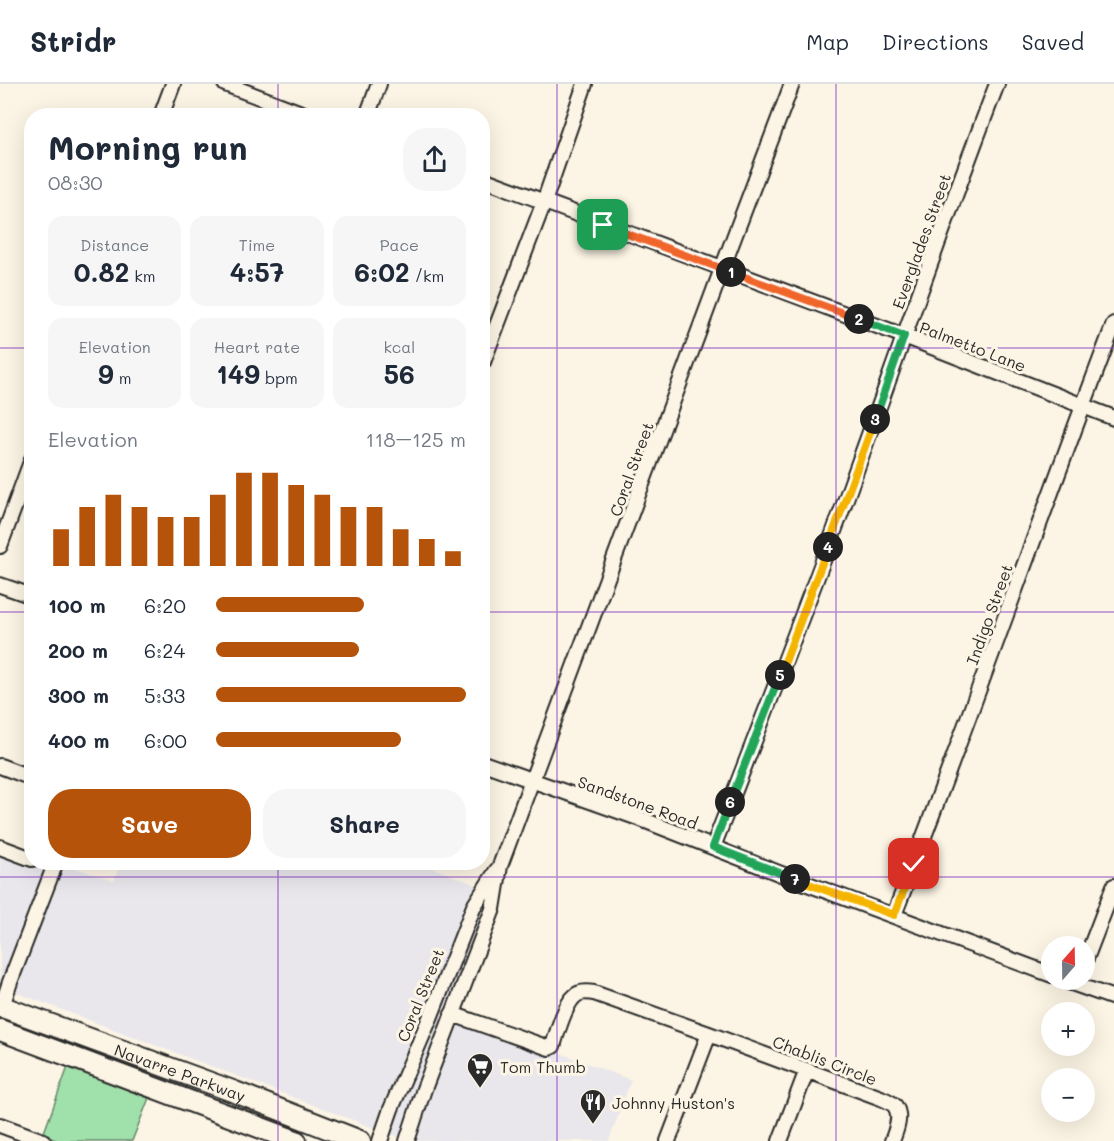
<!DOCTYPE html>
<html lang="en">
<head>
<meta charset="utf-8">
<style>
  body { margin:0; font-family:Mali,sans-serif; background:#f6f6f7; color:#1f2937; height:100vh; display:flex; flex-direction:column; font-size:22px; white-space:nowrap }
  * { box-sizing:border-box; margin:0 }
  p { font-size:20px; color:#747a83 }
  .icon { flex:none; width:33px; height:33px; fill:none; stroke:currentColor; stroke-width:2; stroke-linecap:round; stroke-linejoin:round }
  .map { position:relative; flex:1; overflow:hidden }
  .details { position:absolute; left:24px; top:24px; width:466px; height:762px; display:flex; flex-direction:column; background:#fff; border-radius:24px; box-shadow:0 6px 24px #0002 }
  .details>* { flex:none }
  .needle { width:39px; rotate:20deg }
  .buttons { position:absolute; left:1041px; top:852px; display:grid; gap:12px }
  .buttons a { display:grid; place-items:center; width:54px; height:54px; border-radius:50%; background:#fff; box-shadow:0 6px 24px #0002; font-size:30px }
  .pin { position:absolute; display:grid; place-items:center; width:51px; height:51px; color:#fff; margin:-26px; border-radius:12px; box-shadow:0 3px 9px #0006 }
  .km { position:absolute; width:30px; height:30px; margin:-15px; border-radius:50%; background:#222; color:#fff; font-size:16px; line-height:30px; text-align:center }
  .round { display:grid; place-items:center; flex:none; width:63px; height:63px; border-radius:24px; background:#f6f6f7 }
  .summary { display:flex; align-items:center; justify-content:space-between; height:102px; padding:0 24px }
  h1 { font-size:33px; font-weight:800; line-height:45px }
  .figures { display:grid; grid-template-columns:repeat(3,1fr); gap:9px; height:102px; padding:6px 24px }
  .figures div { display:grid; align-content:center; border-radius:15px; background:#f6f6f7; text-align:center }
  .figures b { font-size:26px; font-weight:800 }
  .figures small { font-size:16px; font-weight:400 }
  .figures p { font-size:16px }
  .chart { height:168px; padding:12px 24px }
  .chart p { display:flex; justify-content:space-between }
  .chart svg { width:100%; height:108px; margin-top:6px; stroke:#b45309; stroke-width:6 }
  .action { display:flex; gap:12px; margin-top:auto; padding:12px 24px }
  .action a { flex:1; height:69px; border-radius:24px; background:#b45309; color:#fff; font-size:24px; font-weight:800; line-height:69px; text-align:center }
  .action a+a { background:#f6f6f7; color:#1f2937 }
  ul { padding:0 24px; list-style:none; font-size:20px }
  li { display:grid; grid-template-columns:96px 72px 1fr; align-items:center; height:45px }
  li i { height:15px; border-radius:8px; background:#b45309 }
  header { display:flex; align-items:center; gap:36px; box-sizing:border-box; height:84px; padding:0 30px; background:#fff; border-bottom:2px solid #e0e1e3 }
  header strong { font-size:28px }
  nav { display:flex; gap:33px; margin-inline-start:auto; font-size:21px }
  .map>svg:first-child { display:block }
  .built { fill:#e9e7eb }
  .green { fill:#a0e1ab; stroke:#66866b; stroke-width:1.5 }
  .lines { fill:none; stroke-linecap:round; stroke-linejoin:round }
  .minor-casing { stroke:#2b2b2b; stroke-width:18 }
  .highway-casing { stroke:#2b2b2b; stroke-width:24 }
  .minor { stroke:#fcf5e5; stroke-width:14 }
  .highway { stroke:#fcf5e5; stroke-width:20 }
  .split-1-casing { stroke:#fff; stroke-width:12 }
  .split-2-casing { stroke:#fff; stroke-width:12 }
  .split-3-casing { stroke:#fff; stroke-width:12 }
  .split-4-casing { stroke:#fff; stroke-width:12 }
  .split-5-casing { stroke:#fff; stroke-width:12 }
  .split-6-casing { stroke:#fff; stroke-width:12 }
  .split-7-casing { stroke:#fff; stroke-width:12 }
  .split-8-casing { stroke:#fff; stroke-width:12 }
  .split-1 { stroke:#f0652b; stroke-width:8 }
  .split-2 { stroke:#f0652b; stroke-width:8 }
  .split-3 { stroke:#22a559; stroke-width:8 }
  .split-4 { stroke:#f5b400; stroke-width:8 }
  .split-5 { stroke:#f5b400; stroke-width:8 }
  .split-6 { stroke:#22a559; stroke-width:8 }
  .split-7 { stroke:#22a559; stroke-width:8 }
  .split-8 { stroke:#f5b400; stroke-width:8 }
  .grid { fill:none; stroke:#7b2cbf; stroke-width:1.5; stroke-opacity:0.55 }
  .labels { text-anchor:middle; dominant-baseline:central; stroke-width:6; stroke-linejoin:round; paint-order:stroke }
  .street-label { font-size:16px; fill:#2b2b2b; stroke:#fcf5e5 }
  .poi-label { font-size:16px; fill:#2b2b2b; stroke:#fcf5e5; text-anchor:start }
</style>
</head>
<body>
<header>
<strong>Stridr</strong>
<nav><a>Map</a><a>Directions</a><a>Saved</a></nav>
</header>
<div class="map">
<svg width="1114" height="1057" viewBox="0 0 1114 1057">
  <rect width="100%" height="100%" fill="#fcf5e5"/>
  <filter id="ink" filterUnits="userSpaceOnUse"><feTurbulence type="fractalNoise" baseFrequency=".0167" numOctaves="2"/><feDisplacementMap in="SourceGraphic" scale="12" xChannelSelector="R" yChannelSelector="G"/><feConvolveMatrix kernelMatrix="1 2 1 2 8 2 1 2 1" color-interpolation-filters="sRGB"/></filter>
  <g filter="url(#ink)">
    <path class="built" d="M0,768L48,787L3,903L0,902Z
      M61,779L114,797L120,779H421L481,803L379,1046L12,907Z
      M490,807L488,824L403,1055L388,1049L478,824Z
      M454,936L555,967L631,996L609,1057H412Z"/>
    <path class="green" d="M68,983L149,1014L132,1057H58L43,1051Z"/>
    <g class="lines">
      <g class="minor-casing">
        <path id="minor" d="M225,0L309,32
          M161,32L173,0
          M367,32L379,0
          M483,95L904,252L1114,334
          M483,278L544,118L585,0
          M0,462L32,375
          M0,501L32,512
          M483,679L641,735L781,790L1052,891
          M0,682L32,694
          M0,763L32,775
          M713,763C757,650 801,537 843,423C894,282 943,140 997,0
          M894,831C970,635 1039,436 1114,240
          M1084,880L1114,802
          M1063,896L1114,914
          M2,922L10,898L56,778
          M452,930L549,964L553,962
          M553,962C557,949 565,920 575,912C580,907 588,908 594,909L709,950L881,1014C886,1016 891,1018 895,1022C902,1032 896,1047 892,1057
          M0,1041L43,1057
          M380,1057L391,1025L430,934L474,822L497,786
          M407,1057L424,1005L493,825L500,782L722,185L792,0
          M668,1057L709,950
          M780,1057L807,986"/>
      </g>
      <g class="highway-casing">
        <g id="highway">
          <path id="s1" d="M0,922L235,1008L360,1057"/>
          <path d="M0,946L296,1057"/>
        </g>
      </g>
      <use href="#minor" class="minor"/>
      <use href="#highway" class="highway"/>
    </g>
  </g>
  <g class="lines" filter="url(#ink)">
    <g class="split-1-casing">
      <path id="split-1" d="M603,141L731,188"/>
    </g>
    <g class="split-2-casing">
      <path id="split-2" d="M731,188L859,235"/>
    </g>
    <g class="split-3-casing">
      <path id="split-3" d="M859,235L904,252L875,335"/>
    </g>
    <g class="split-4-casing">
      <path id="split-4" d="M828,463L875,335"/>
    </g>
    <g class="split-5-casing">
      <path id="split-5" d="M780,591L828,463"/>
    </g>
    <g class="split-6-casing">
      <path id="split-6" d="M730,718L780,591"/>
    </g>
    <g class="split-7-casing">
      <path id="split-7" d="M730,718L713,763L795,795"/>
    </g>
    <g class="split-8-casing">
      <path id="split-8" d="M795,795L894,831L914,780"/>
    </g>
    <use href="#split-1" class="split-1"/>
    <use href="#split-2" class="split-2"/>
    <use href="#split-3" class="split-3"/>
    <use href="#split-4" class="split-4"/>
    <use href="#split-5" class="split-5"/>
    <use href="#split-6" class="split-6"/>
    <use href="#split-7" class="split-7"/>
    <use href="#split-8" class="split-8"/>
  </g>
  <path class="grid" d="M278,0V32M557,0V1057M836,0V1057M0,264H32M483,264H1114M0,528H32M483,528H1114M278,778V1057M0,793H1114"/>
  <defs>
    <g id="supermarket-pin" transform="scale(1.35)"><path d="M0 17L-7.5 6A9.5 9.5 0 1 1 7.5 6Z" fill="#2b2b2b" stroke="#fcf5e5"/><path d="M-6-5.5h2.5l.6 2H6L4.5 2H-2.5L-4.4-4H-6ZM-1.5 3.2a1.3 1.3 0 1 0 .1 0ZM3 3.2a1.3 1.3 0 1 0 .1 0Z" fill="#fff"/></g>
    <g id="restaurant-pin" transform="scale(1.35)"><path d="M0 17L-7.5 6A9.5 9.5 0 1 1 7.5 6Z" fill="#2b2b2b" stroke="#fcf5e5"/><path d="M-5-6h1v4h1v-4h1v4h1v-4h1v5L-1.5 .5V6h-2V.5L-5-1ZM5-6V6H3V1.5H1.5Q1.5-4 5-6Z" fill="#fff"/></g>
  </defs>
  <g fill-rule="evenodd">
    <use href="#supermarket-pin" x="480" y="982"/>
    <use href="#restaurant-pin" x="593" y="1018"/>
  </g>
  <g class="labels">
    <g class="street-label">
      <text transform="translate(921 157) rotate(-70)">Everglades Street</text>
      <text transform="translate(973 262) rotate(21)">Palmetto Lane</text>
      <text transform="translate(631 385) rotate(-70)">Coral Street</text>
      <text transform="translate(989 530) rotate(-70)">Indigo Street</text>
      <text transform="translate(638 718) rotate(20)">Sandstone Road</text>
      <text transform="translate(420 911) rotate(-68)">Coral Street</text>
      <text transform="translate(825 976) rotate(21)">Chablis Circle</text>
      <text stroke="none"><textPath href="#s1" startOffset="192">Navarre Parkway</textPath></text>
    </g>
    <g class="poi-label">
      <text x="500" y="982">Tom Thumb</text>
      <text x="612" y="1018">Johnny Huston's</text>
    </g>
  </g>
</svg>
<div class="buttons">
<a><svg class="needle" viewBox="-14 -14 28 28"><path d="M0-13l5 13h-10z" fill="#e53935"/><path d="M0 13l5-13h-10z" fill="#747a83"/></svg></a>
<a>+</a>
<a>−</a>
</div>
<div class="pin" style="left:603px;top:141px;background:#1e9e55"><svg class="icon" aria-label="arrive" viewBox="0 0 24 24"><path d="M6 21V4h12l-3 4 3 4H6"/></svg></div>
<div class="pin" style="left:914px;top:780px;background:#d93025"><svg class="icon" aria-label="check" viewBox="0 0 24 24"><path d="M5 12l5 5 9-10"/></svg></div>
<b class="km" style="left:731px;top:188px">1</b>
<b class="km" style="left:859px;top:235px">2</b>
<b class="km" style="left:875px;top:335px">3</b>
<b class="km" style="left:828px;top:463px">4</b>
<b class="km" style="left:780px;top:591px">5</b>
<b class="km" style="left:730px;top:718px">6</b>
<b class="km" style="left:795px;top:795px">7</b>
<section class="details">
<div class="summary"><div><h1>Morning run</h1><p>08:30</p></div><a class="round"><svg class="icon" aria-label="share" viewBox="0 0 24 24"><path d="M12 15V3M7 8l5-5 5 5M5 13v7h14v-7"/></svg></a></div>
<div class="figures">
<div><p>Distance</p><b>0.82<small> km</small></b></div>
<div><p>Time</p><b>4:57</b></div>
<div><p>Pace</p><b>6:02<small> /km</small></b></div>
</div>
<div class="figures">
<div><p>Elevation</p><b>9<small> m</small></b></div>
<div><p>Heart rate</p><b>149<small> bpm</small></b></div>
<div><p>kcal</p><b>56</b></div>
</div>
<div class="chart"><p><span>Elevation</span>118–125 m</p>
<svg viewBox="0 0 160 44" preserveAspectRatio="none"><path d="M5 44V29M15 44V20M25 44V15M35 44V20M45 44V24M55 44V24M65 44V15M75 44V6M85 44V6M95 44V11M105 44V15M115 44V20M125 44V20M135 44V29M145 44V33M155 44V38"/></svg>
</div>
<ul>
<li><b>100 m</b>6:20<i style="width:59%"></i></li>
<li><b>200 m</b>6:24<i style="width:57%"></i></li>
<li><b>300 m</b>5:33<i style="width:100%"></i></li>
<li><b>400 m</b>6:00<i style="width:74%"></i></li>
</ul>
<div class="action"><a>Save</a><a>Share</a></div>
</section>
</div>
</body>
</html>
